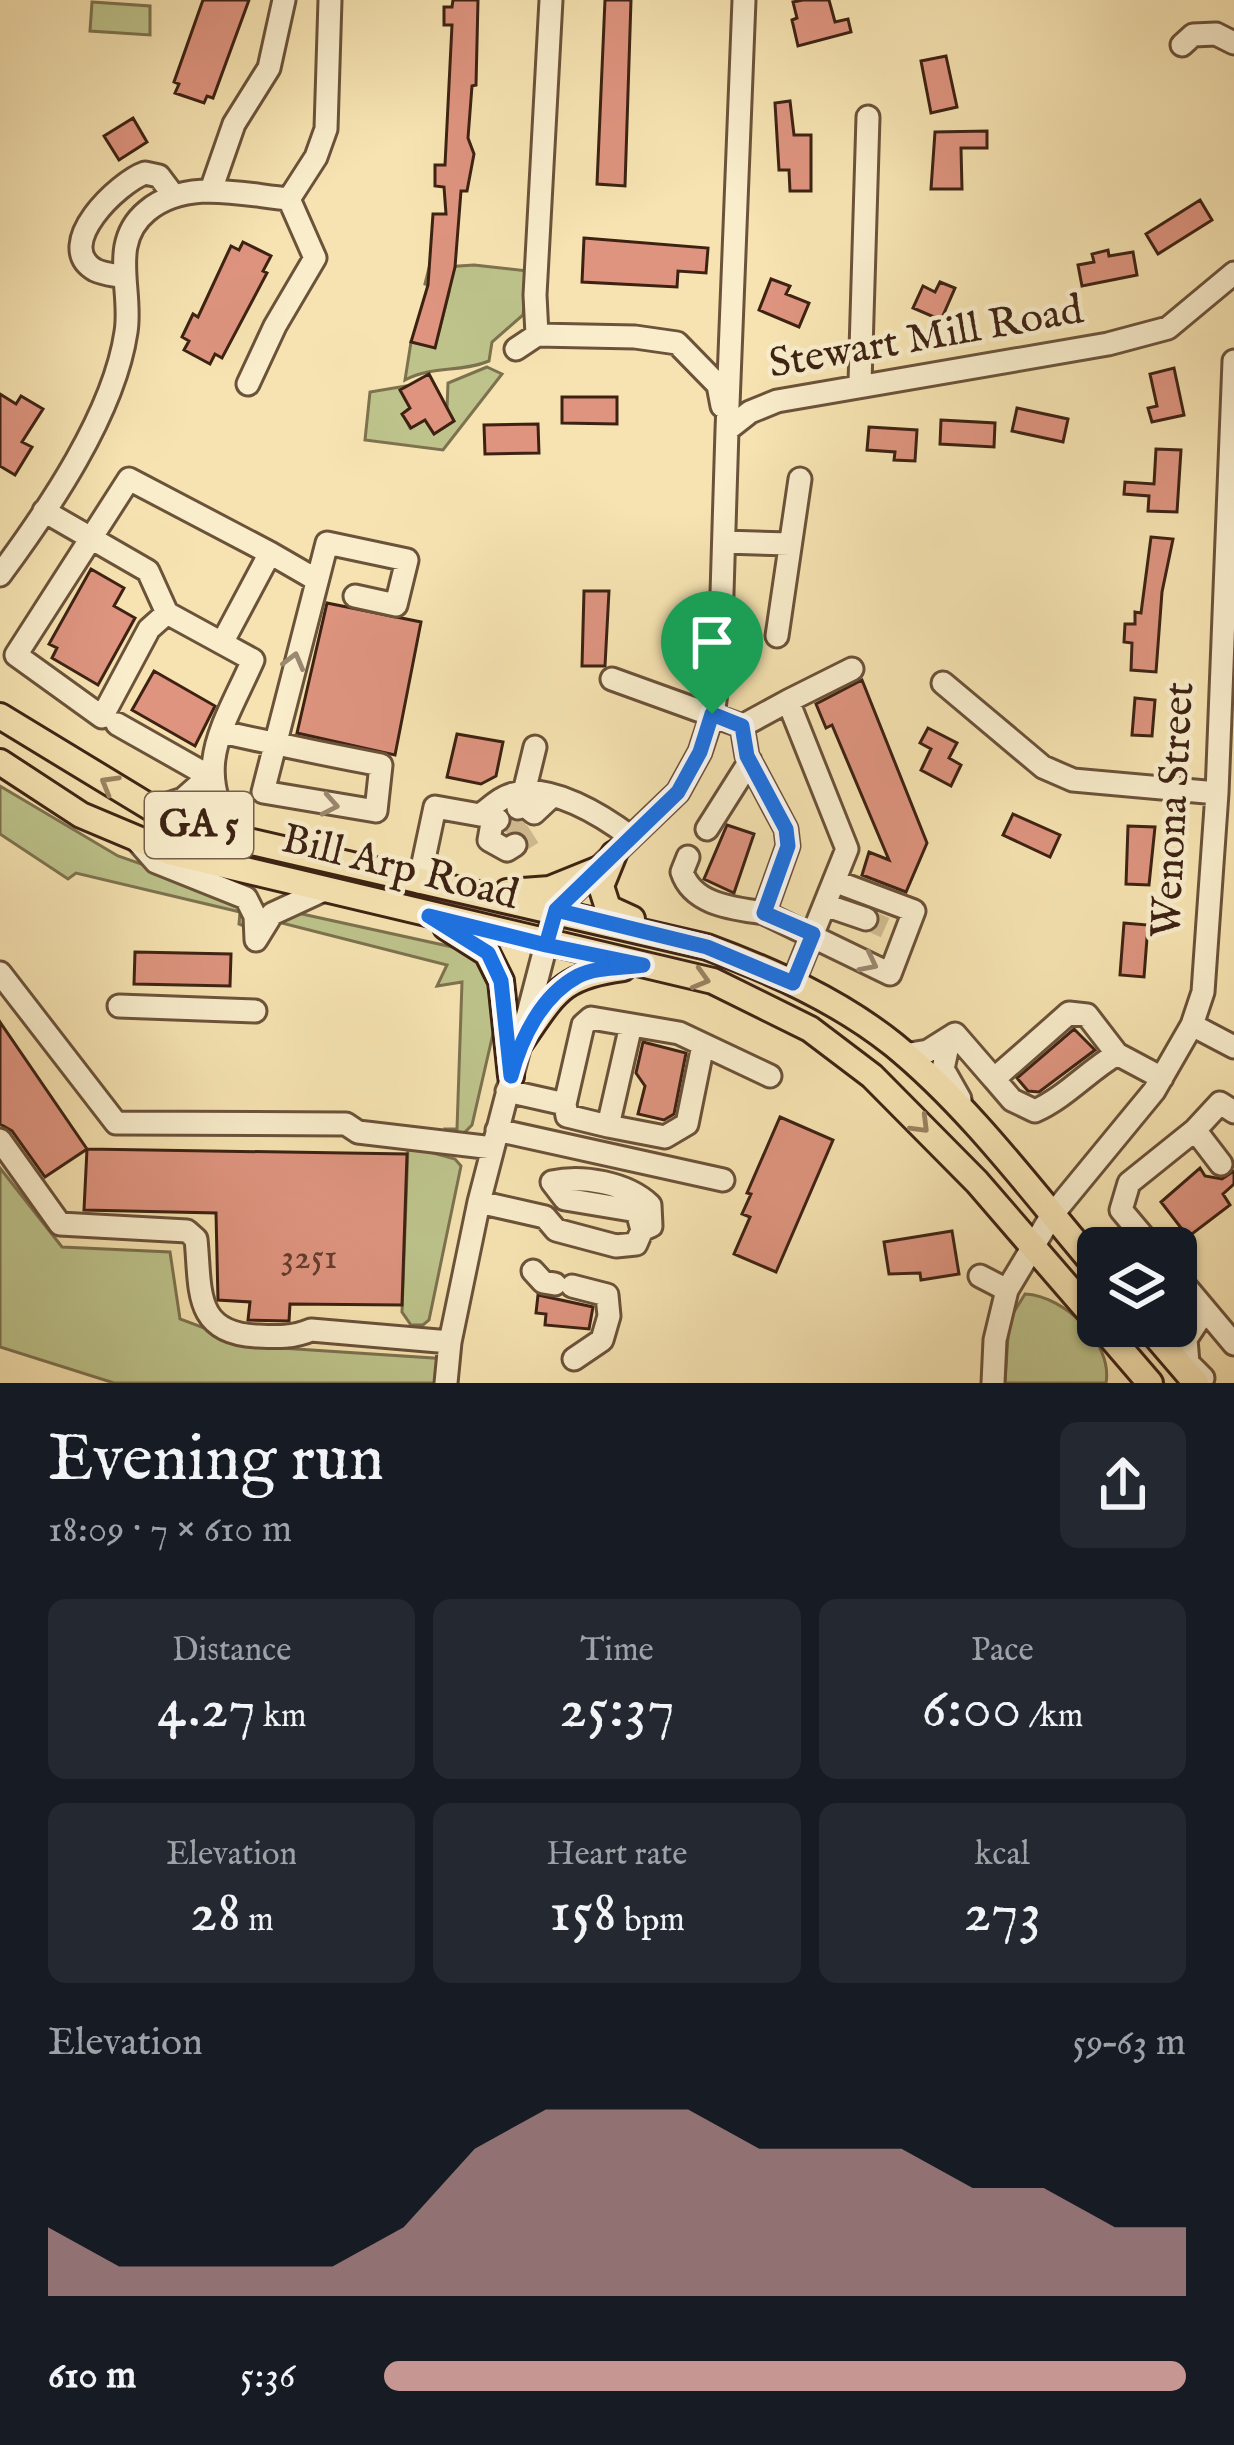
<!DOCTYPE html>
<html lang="en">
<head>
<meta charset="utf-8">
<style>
  body { margin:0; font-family:"IM FELL English",serif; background:#242831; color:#f1f3f6; height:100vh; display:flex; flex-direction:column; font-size:45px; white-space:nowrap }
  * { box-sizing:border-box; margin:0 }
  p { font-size:39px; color:#9ea1a6 }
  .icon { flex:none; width:66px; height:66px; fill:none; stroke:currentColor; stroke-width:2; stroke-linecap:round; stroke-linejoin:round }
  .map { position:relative; height:1383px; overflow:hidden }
  .sheet { display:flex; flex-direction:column; background:#171b24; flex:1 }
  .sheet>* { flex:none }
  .controls { position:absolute; left:1077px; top:1227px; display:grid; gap:24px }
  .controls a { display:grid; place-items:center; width:120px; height:120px; border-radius:18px; background:#171b24; box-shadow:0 3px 9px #0004; font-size:60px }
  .pin { position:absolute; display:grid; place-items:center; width:102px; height:102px; color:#fff; margin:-123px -51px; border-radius:50% 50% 50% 0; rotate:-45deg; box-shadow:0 0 12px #0007 }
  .pin .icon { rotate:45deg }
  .round { display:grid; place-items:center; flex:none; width:126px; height:126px; border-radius:18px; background:#242831 }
  .overview { display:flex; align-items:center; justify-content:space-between; height:204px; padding:0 48px }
  h1 { font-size:66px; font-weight:600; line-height:90px }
  .metrics { display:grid; grid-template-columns:repeat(3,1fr); gap:18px; height:204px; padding:12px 48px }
  .metrics div { display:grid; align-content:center; border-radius:18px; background:#242831; text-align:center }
  .metrics b { font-size:60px; font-weight:600 }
  .metrics small { font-size:33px; font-weight:400 }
  .metrics p { font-size:33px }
  .chart { height:336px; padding:24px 48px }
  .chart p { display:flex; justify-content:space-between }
  .chart svg { width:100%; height:216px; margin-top:12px; fill:#c59692; opacity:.7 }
  ul { padding:0 48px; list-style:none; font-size:39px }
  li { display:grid; grid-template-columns:192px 144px 1fr; align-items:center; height:90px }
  li i { height:30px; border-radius:15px; background:#c59692 }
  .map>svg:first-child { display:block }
  .green { fill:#bdc38b; stroke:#7d724f; stroke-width:3 }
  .building { fill:#de947f; stroke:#3d2213; stroke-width:3 }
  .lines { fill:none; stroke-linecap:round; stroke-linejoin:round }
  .minor-tunnel { stroke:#d1bc91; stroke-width:21; stroke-dasharray:21 10; stroke-linecap:butt }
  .minor-casing { stroke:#6b523a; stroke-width:27 }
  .major-casing { stroke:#3d2213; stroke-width:30 }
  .minor { stroke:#f9edcc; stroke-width:21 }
  .major { stroke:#f6e3b1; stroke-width:24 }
  .oneway { stroke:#9b8870 }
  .oneway2 { stroke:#9a8262 }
  .route-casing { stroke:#fff; stroke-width:24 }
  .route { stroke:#1a73e8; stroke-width:15 }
  .labels { text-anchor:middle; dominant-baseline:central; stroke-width:9; stroke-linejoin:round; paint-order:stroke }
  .number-label { font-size:36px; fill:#653e2e }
  .shield { fill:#f9edcc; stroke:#755f4a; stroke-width:3 }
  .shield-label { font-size:39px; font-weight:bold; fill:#3d2213 }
  .street-label { font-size:42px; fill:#3d2213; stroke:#f9edcc }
</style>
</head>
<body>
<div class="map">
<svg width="1234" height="1383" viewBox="0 0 1234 1383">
  <rect width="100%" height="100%" fill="#f6e3b1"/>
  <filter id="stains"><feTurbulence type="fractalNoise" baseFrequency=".00167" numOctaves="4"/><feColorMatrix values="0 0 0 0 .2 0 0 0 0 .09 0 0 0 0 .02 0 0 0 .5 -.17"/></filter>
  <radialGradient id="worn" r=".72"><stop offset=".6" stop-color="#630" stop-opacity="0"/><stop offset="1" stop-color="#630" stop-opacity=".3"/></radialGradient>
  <path class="green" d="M92,2L150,6V35L90,31Z
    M474,265L528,271L523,315L492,342L489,361C460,373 434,365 405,380L411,342L435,347L449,292L425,284L429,268Z
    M487,367L502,374L443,450L365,440L370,392L406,386L410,408L403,414L410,428L425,420L434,434L454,421L447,409L448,383Z
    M0,786L118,856L236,897L248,918L244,926L239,924L240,912L76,873L68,879L0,834Z
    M293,912L466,950C486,967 498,985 498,1012L472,1125L463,1134L446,1135L445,1129H457L462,982L437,986L447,965L278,922L273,934L272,921Z
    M408,1146L455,1159L461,1166L429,1320L423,1325H411L402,1312Z
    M0,1168L62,1247L170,1252L180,1319L252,1346L448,1359L446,1383H114L0,1347Z
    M1025,1294C1065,1296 1113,1343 1106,1383H1005L1009,1320Z"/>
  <path class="building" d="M203,0H249L213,98L207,96L204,103L175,93L179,84L174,82Z
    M453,0H478L476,85L472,86L468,138L474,154L467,191H461L455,267L435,348L411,342L428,285L433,214H446L444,187L435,186V165H445L452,25H444V7H452Z
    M605,0H631L625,186L597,184Z
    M803,0H829L835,22L848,19L851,32L798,46L792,20L797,18L793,2Z
    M946,56L957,107L931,113L921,61Z
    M790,101L794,135H811V191H790L789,170H779L775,103Z
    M133,118L147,142L119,160L104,136Z
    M987,131V148H961L962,189H931L935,132Z
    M1200,200L1212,220L1158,254L1146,234Z
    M584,238L708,248L706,273L678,271L677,287L582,282Z
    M243,242L271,256L263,271L267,273L222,358L215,354L210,364L184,350L189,341L182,337L193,314L198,317L231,246L239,250Z
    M1108,250L1109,256L1133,252L1137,275L1082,286L1078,265L1094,262L1092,254Z
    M771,279L790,286L786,294L809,303L799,327L759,310Z
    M940,282L955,288L941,320L913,308L923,286L935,292Z
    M1174,368L1184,415L1152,422L1148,408L1157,406L1150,374Z
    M429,374L454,421L434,434L425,420L411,428L402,414L410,408L400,390Z
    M0,394L16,404L21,396L43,409L22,442L32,447L15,475L0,466Z
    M562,397H617V424L562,423Z
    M1017,408L1068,419L1063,442L1012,431Z
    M941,420L995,423L994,447L940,444Z
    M538,424L539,453L485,454L484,425Z
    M869,427L917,430L915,461L894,460L895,452L867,450Z
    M1156,449L1181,450L1177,512L1148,511L1149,496L1124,494L1125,482L1154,484Z
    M1151,537L1173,539L1162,592L1156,672L1131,670L1132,643L1124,642L1125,624H1135V612L1141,613Z
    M91,569L124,588L114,606L135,618L98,685L52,658L57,648L49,644Z
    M584,591H609L605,666H582Z
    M327,603L421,622L395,755L297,733Z
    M154,671L215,706L195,746L132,710Z
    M862,680L927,843L906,892L862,875L869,852L889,860L832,725L826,728L816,704Z
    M1135,698L1155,700L1152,736L1132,735Z
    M928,728L957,743L949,758L961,765L951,786L921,770L931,749L920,743Z
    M457,734L503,742L496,776L481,784L447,777Z
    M1013,814L1060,835L1050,857L1003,835Z
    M727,825L754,834L734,893L704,879Z
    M1128,826L1155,827L1149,885L1126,884Z
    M1124,923L1148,925L1144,977L1120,975Z
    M135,952L231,954L230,986L134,984Z
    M0,1022L87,1149L45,1177L12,1131L0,1124Z
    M1074,1029L1095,1050L1039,1092L1028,1091L1017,1078Z
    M643,1042L686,1053L674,1114L664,1120L638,1114L645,1086L636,1073Z
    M780,1117L833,1140L776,1272L734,1254L750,1217L742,1214L751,1194L747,1193Z
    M87,1149L407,1154L402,1305L290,1304L289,1321L248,1320L250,1302L218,1300L216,1213L84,1210Z
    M1200,1168L1205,1176L1222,1179L1234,1171V1184L1223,1194L1230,1205L1188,1237L1161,1202Z
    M952,1231L959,1274L921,1280L920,1273L889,1274L884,1242Z
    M538,1295L593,1307L589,1329L545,1325L546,1314L536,1313Z"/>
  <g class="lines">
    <path class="minor-tunnel" d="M506,833L525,820
      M515,845L534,833
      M866,919L886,928"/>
    <g class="minor-casing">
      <path id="minor" d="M1182,45L1193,35L1216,34L1234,43
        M211,190L234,124L269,68L284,0
        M289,199L316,157L326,129L330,0
        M124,277C115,275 103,274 95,270C52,245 119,182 145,173L159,176L174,196
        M537,335L535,295L551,0
        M516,349L537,335L635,337L677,343L718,385L722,406
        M860,383L868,117
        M248,384L275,326L315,258L289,199
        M727,430L744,0
        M44,511L148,571L167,613
        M724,542L790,544
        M270,553L315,579
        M0,575C48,510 114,414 126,332C133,290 108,243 147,211C187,178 243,195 289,199
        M777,636L800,479
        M222,643L270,553L129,479L16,655L102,717L149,629L167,613L253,660C222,730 191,766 235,838
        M612,679L742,726L788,701L847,849L793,983
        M943,683L1043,767L1073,780L1217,793
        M788,701L852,669
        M117,724L209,776
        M742,726L747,756L786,829L788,846L764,913L890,974L914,911L834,881
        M222,732C275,744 328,755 381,765L376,811L263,792L327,543L407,560L396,605L355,596
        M524,792L535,747
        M518,808L524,805L534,813L550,798
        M153,809L183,799L209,776
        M498,820L492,823L489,840L507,850L515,845
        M707,829L750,761
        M135,838L156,862L246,898L255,916L256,940L272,914L324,890
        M688,857L682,872C693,905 733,908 764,913
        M419,882L435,807L480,815C490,808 501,797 513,794C551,783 603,816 631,837
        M825,905L866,919
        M0,973L116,1123L346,1124L358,1132L493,1148
        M119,1006L255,1011
        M1192,1025L1234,1047
        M949,1041L943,1069L960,1099
        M1117,1054C1088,1071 1066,1097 1035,1111L1012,1100L994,1079L1069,1013L1087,1015L1117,1054L1162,1078
        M904,1055L928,1051L955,1034L994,1079
        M507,1091L565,1104L583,1025L591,1018L679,1033L770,1076
        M565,1104L567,1116L608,1126L631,1025
        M608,1126L665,1137L687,1124L703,1045
        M497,1130L723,1180
        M1195,1130L1221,1164
        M0,1140L60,1224L187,1231L196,1239C201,1289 193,1333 256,1336C277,1337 292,1338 311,1330L450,1342
        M479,1202L545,1217L556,1230L616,1246L636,1244L642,1230L637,1211L565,1199L552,1182C582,1175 627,1183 650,1205L651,1226L642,1230
        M1153,1248L1121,1210L1129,1183L1195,1130L1220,1103L1234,1112
        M533,1271L543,1282L555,1284
        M1176,1275L1234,1344
        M980,1276L1007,1290
        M572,1286L607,1295L609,1316L602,1340L574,1359
        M1203,1378L1188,1363L1186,1339L1205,1310
        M446,1383L450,1342L479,1202L555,910L678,792L700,752L714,709L720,658L727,430L750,412L777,401L1108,344L1168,328L1234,273
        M993,1383L995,1340L1007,1290L1052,1215L1154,1091L1192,1025L1203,992L1217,793L1234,361"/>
    </g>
    <g class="major-casing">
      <path id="major" d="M0,716L153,809L235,838L707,947C772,971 839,1001 894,1045C971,1108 1033,1193 1098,1269
        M0,762L81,815L169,852L713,981L810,1029L872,1076L977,1182L1098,1322
        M614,854L601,886L608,908L632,919
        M507,892L550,889L597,870
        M446,927L487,953L501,981L511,1076
        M520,1043C555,993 560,976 623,968
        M1101,1326L1150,1383
        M1147,1326L1196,1383"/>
    </g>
    <use href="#minor" class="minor"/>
    <use href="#major" class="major"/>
  </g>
  <defs><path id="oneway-chevron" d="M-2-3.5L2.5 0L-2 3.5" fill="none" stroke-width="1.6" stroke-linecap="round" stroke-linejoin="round" transform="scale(3)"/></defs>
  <g class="oneway">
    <use href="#oneway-chevron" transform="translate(294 661) rotate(-75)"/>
    <use href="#oneway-chevron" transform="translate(330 805) rotate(11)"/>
    <use href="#oneway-chevron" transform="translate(869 963) rotate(27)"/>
  </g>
  <g class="oneway2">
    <use href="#oneway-chevron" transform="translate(109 784) rotate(-150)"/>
    <use href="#oneway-chevron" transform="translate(701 979) rotate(16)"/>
    <use href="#oneway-chevron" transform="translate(921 1125) rotate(45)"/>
  </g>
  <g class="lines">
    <g class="route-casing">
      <path id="route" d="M712,714L700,752L678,792L556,910L546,945L429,916L488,953L501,981L511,1076C521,1038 542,995 578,976C595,967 624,968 643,965L546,945L556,910L707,947L793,983L813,934L764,913L788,846L786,829L747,756L742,726L712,714"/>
    </g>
    <use href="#route" class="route"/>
  </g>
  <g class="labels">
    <g class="number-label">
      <text x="309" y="1258">3251</text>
    </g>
    <rect class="shield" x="145" y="792" width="108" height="66" rx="9"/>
    <g class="shield-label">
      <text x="199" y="825">GA 5</text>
    </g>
    <g class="street-label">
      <text transform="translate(926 338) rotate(-10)">Stewart Mill Road</text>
      <text transform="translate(1174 810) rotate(-87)">Wenona Street</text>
      <text transform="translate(400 868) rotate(14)">Bill Arp Road</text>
    </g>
  </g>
  <rect width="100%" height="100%" filter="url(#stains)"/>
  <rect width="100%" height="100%" fill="url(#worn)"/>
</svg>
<div class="controls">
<a><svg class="icon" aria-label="layers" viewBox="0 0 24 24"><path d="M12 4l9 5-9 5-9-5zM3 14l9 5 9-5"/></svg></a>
</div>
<div class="pin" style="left:712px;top:714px;background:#1e9e55"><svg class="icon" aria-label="arrive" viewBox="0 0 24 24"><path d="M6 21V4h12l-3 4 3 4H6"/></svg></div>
</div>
<section class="sheet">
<div class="overview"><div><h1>Evening run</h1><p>18:09 · 7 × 610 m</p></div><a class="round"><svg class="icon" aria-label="share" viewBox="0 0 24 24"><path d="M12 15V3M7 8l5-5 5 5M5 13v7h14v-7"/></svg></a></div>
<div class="metrics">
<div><p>Distance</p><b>4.27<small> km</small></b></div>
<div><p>Time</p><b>25:37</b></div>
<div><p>Pace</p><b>6:00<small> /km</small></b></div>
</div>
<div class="metrics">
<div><p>Elevation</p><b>28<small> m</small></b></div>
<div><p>Heart rate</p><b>158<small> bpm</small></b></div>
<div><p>kcal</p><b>273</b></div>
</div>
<div class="chart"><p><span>Elevation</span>59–63 m</p>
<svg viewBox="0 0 160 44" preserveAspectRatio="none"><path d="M0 44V30L10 38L20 38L30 38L40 38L50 30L60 14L70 6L80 6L90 6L100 14L110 14L120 14L130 22L140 22L150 30L160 30V44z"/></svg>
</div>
<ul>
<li><b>610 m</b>5:36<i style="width:100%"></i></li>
</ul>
</section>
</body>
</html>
